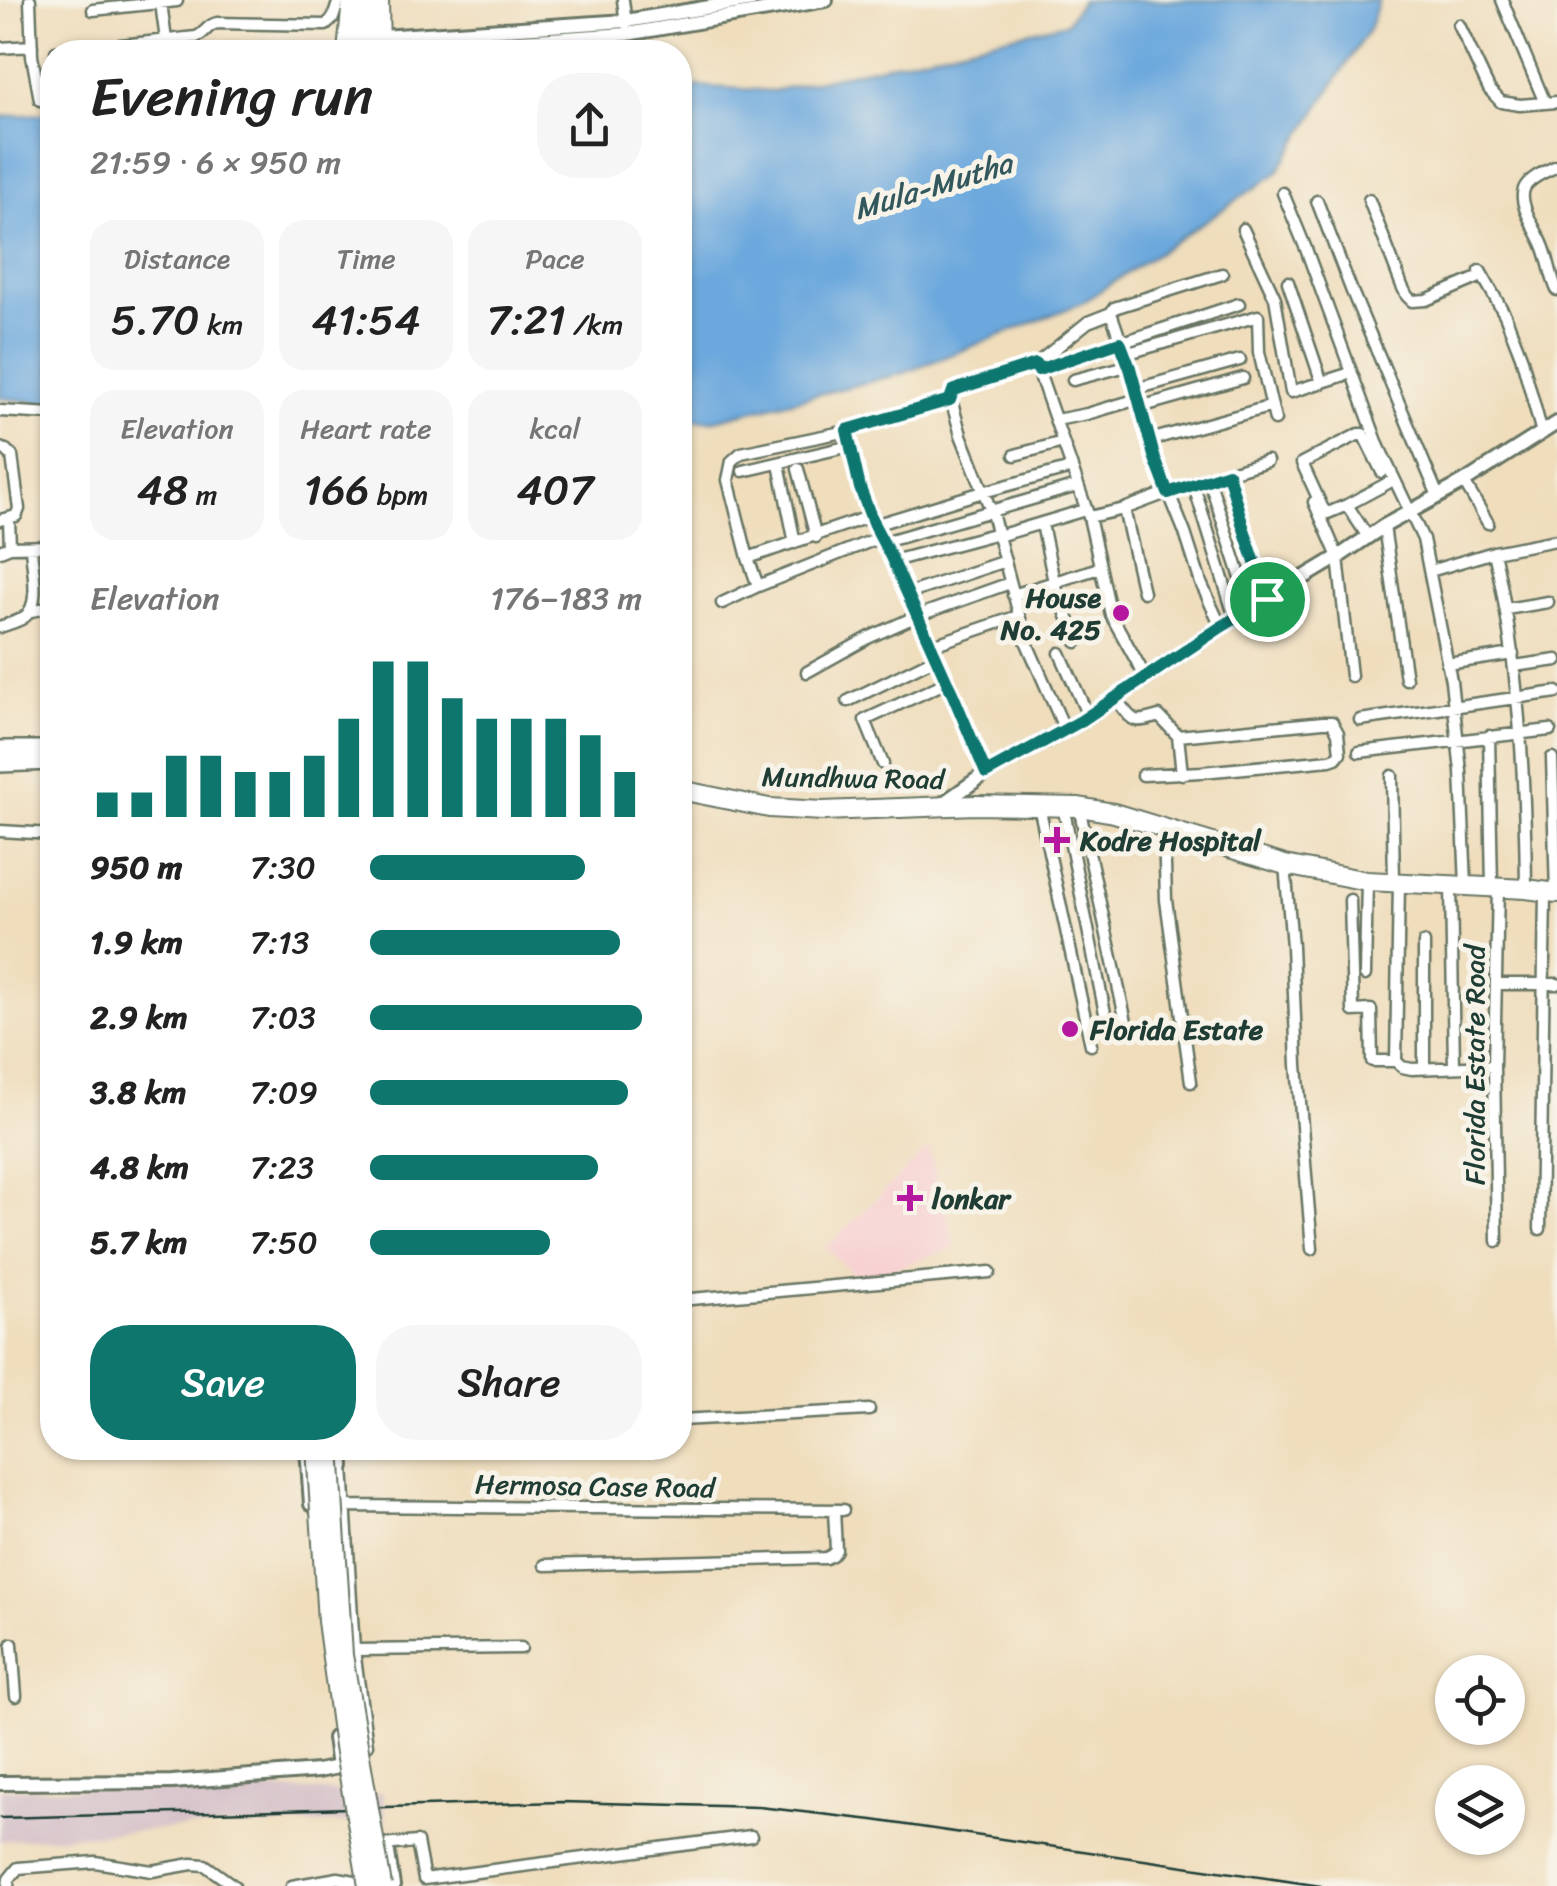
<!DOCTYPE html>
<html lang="en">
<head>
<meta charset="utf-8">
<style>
  body { margin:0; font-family:Sriracha,sans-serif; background:#f6f6f6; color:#222; height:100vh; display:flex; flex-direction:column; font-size:38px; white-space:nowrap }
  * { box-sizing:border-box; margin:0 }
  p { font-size:32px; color:#767676 }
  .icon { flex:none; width:55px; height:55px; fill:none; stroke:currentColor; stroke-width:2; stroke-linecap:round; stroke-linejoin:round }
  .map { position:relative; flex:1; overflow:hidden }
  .side { position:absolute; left:40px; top:40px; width:652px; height:1420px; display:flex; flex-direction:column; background:#fff; border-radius:40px; box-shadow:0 2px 8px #0004 }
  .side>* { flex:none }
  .controls { position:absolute; left:1435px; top:1655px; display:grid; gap:20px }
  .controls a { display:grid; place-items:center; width:90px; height:90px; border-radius:50%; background:#fff; box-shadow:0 2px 8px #0004; font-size:50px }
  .pin { position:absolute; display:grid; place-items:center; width:85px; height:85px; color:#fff; margin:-42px; border:5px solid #fff; border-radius:50%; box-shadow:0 2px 10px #0007 }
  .round { display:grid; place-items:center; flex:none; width:105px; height:105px; border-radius:40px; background:#f6f6f6 }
  .head { display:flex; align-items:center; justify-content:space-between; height:170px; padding:0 50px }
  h1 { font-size:55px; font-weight:600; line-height:75px }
  .metrics { display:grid; grid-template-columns:repeat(3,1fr); gap:15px; height:170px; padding:10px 50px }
  .metrics div { display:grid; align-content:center; border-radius:25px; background:#f6f6f6; text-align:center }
  .metrics b { font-size:42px; font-weight:600 }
  .metrics small { font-size:28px; font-weight:400 }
  .metrics p { font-size:28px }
  .chart { height:280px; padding:20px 50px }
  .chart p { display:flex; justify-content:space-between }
  .chart svg { width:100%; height:180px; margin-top:10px; stroke:#0f766e; stroke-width:6 }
  .action { display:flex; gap:20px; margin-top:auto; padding:20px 50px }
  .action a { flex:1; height:115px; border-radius:40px; background:#0f766e; color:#fff; font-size:40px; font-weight:600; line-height:115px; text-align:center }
  .action a+a { background:#f6f6f6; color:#222 }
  ul { padding:0 50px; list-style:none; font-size:32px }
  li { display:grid; grid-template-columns:160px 120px 1fr; align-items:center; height:75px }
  li i { height:25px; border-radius:12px; background:#0f766e }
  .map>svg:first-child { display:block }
  .built { fill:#f7cfd1 }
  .industrial { fill:#d2bdc6 }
  .water { fill:#6ca8dd; stroke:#467288; stroke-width:2.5 }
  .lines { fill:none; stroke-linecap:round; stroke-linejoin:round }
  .minor-casing { stroke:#687564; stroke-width:15 }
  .tertiary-casing { stroke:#687564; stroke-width:18 }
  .secondary-casing { stroke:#687564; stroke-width:20 }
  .primary-casing { stroke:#687564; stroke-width:22 }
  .trunk-casing { stroke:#687564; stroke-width:22 }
  .minor { stroke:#fff; stroke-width:10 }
  .tertiary { stroke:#fff; stroke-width:12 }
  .secondary { stroke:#fff; stroke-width:15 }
  .primary { stroke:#fff; stroke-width:18 }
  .trunk { stroke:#fff; stroke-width:18 }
  .rail { stroke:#1f3d34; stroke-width:2.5 }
  .trunk-bridge-casing { stroke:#687564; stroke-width:22; stroke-linecap:butt }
  .trunk-bridge { stroke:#fff; stroke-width:18 }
  .route-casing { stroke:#fff; stroke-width:20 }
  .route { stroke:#0f766e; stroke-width:12 }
  .poi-dot { fill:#b5179e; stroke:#f7f3e8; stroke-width:4 }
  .labels { text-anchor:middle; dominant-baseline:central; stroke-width:10; stroke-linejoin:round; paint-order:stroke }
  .poi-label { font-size:28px; font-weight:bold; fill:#1f3d34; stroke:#f7f3e8; text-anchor:start }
  .street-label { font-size:28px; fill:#1f3d34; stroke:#f7f3e8 }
  .water-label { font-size:30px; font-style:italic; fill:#32585e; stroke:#f7f3e8 }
</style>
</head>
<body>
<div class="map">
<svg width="1557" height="1886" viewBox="0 0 1557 1886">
  <rect width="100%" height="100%" fill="#f7f3e8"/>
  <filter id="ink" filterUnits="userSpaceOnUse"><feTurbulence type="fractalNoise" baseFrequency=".01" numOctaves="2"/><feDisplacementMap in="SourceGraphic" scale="20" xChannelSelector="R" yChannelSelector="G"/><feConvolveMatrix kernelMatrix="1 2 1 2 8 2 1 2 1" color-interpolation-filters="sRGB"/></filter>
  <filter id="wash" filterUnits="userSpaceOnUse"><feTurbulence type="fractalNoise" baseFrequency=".0048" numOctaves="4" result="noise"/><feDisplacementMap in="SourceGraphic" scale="40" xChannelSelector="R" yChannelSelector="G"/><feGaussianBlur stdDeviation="2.25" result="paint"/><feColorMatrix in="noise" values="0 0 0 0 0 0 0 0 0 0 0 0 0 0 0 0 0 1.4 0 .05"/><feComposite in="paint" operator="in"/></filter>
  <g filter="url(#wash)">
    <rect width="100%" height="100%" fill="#efddbc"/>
    <path class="built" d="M928,1148L956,1247L893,1269L863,1284L826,1248Z"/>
    <path class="industrial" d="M177,1787L383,1793L386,1822L181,1828L0,1841V1789Z"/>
    <path class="water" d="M1082,0H1379L1370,27L1277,173L1082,303L904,373L715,420H680V85L773,91L1066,23Z
      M52,113V404L0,398V117Z"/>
  </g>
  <g filter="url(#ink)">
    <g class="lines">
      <g class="minor-casing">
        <path id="minor" d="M30,0L32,56L40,100
          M623,0L626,24
          M1502,0L1545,103
          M161,3L166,40
          M93,10L177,1
          M1459,25L1489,89L1501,102L1520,105L1557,102
          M0,48L32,46
          M56,52L196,37C205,34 207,25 217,23L326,25L333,18L339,0
          M1557,166C1547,171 1528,178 1524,189C1518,205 1536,229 1542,243C1549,258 1550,275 1557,290
          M1283,193L1306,249L1379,447L1423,539L1451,681L1461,771L1466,886
          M1369,200L1402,286L1407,296L1412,301L1426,300L1482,276
          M1317,201L1351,289L1438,496
          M1243,229L1275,298L1291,392L1351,373
          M1480,271L1505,315L1521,356L1542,433
          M1288,282L1322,383
          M1125,354L1258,316L1259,352L1275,420
          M1036,364L1089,517L1111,615L1146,678
          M1038,370L1239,304
          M1073,380L1123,367L1127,362
          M1136,389L1240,360
          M1140,407L1243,378
          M0,411L52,414
          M1056,420L1087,414L1138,399
          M847,431L861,488L874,525L891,557L986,773
          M1150,440L1272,406
          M0,448L6,450L12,456L19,509L16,516L0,520
          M1015,455L1063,442
          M780,469L795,543
          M798,469L816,537
          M743,471L850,446
          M1228,473L1241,523L1267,599
          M1209,479L1251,609
          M1464,482L1488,523
          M1193,483L1235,618
          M1314,502L1338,557L1351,676
          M1347,505L1328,513L1323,509L1302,463L1359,434H1363L1382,472
          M1124,509L1143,592
          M1089,517L1124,509L1193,483L1267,461
          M9,520L10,547
          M1042,524L1054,582L1077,642
          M874,525L983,492L1071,468
          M1384,526L1406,679
          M998,536L1085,510
          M1368,537L1347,505L1388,483
          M884,542L1077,486
          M0,551L10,547L52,546
          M1494,552C1519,660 1525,777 1526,889
          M748,558L871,516
          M893,561L998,533
          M1430,571L1494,552L1556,540
          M758,586L748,558L728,480L732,461L741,453L847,431L950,400
          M907,594L1005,561
          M1013,595L1099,568
          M722,603L758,586L881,537
          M1506,609L1548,602
          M31,611L52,607
          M0,627C7,624 17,622 23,618C42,606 32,568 31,548
          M1221,627L1201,583L1185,533L1154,456L1130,368L1111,313L1114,308L1222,274
          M930,646L1018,616
          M1060,653L1088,716
          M1447,664L1513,654
          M1514,666L1557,660
          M807,672L870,637L917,616L1010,583
          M1115,698C1134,721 1130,725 1159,716L1178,736L1323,722H1332L1338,733L1340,753L1336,758L1330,760L1202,772L1143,775
          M848,701L936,658
          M1360,720L1557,692
          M1065,730L1026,641L992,513L961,435L950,396L960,388L1036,364L1088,322L1111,313
          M1178,736L1182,774
          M1489,736L1492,887
          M1359,752L1550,730
          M1552,758L1556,893
          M883,764L865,720L947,682
          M1392,776L1394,882
          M1039,806L1091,1045
          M1063,806L1107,1023
          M1079,807L1128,1031
          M1164,829L1166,900L1191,1082
          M0,831L52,834
          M1285,865L1292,946L1297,1065L1312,1249
          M1399,882L1396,1061L1402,1067L1412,1069L1494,1066
          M1451,885L1454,1067
          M1350,900L1353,1011L1371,1010L1372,1061H1396
          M1424,943V1068
          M1365,975L1367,881
          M1496,984H1557
          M1540,1229L1545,892
          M1497,1241L1494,1066L1498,888
          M680,1300L990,1272
          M680,1420L869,1410
          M343,1466L354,1650L367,1745
          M346,1506L843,1510
          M545,1565L826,1558L832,1555L836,1550L834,1510
          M12,1644L16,1696
          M354,1650L521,1648
          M383,1845L417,1842L424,1879L751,1836
          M8,1886L9,1879L18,1868L95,1862L152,1871L192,1864L205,1865L234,1886
          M292,1886L338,1878L360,1882"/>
      </g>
      <g class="tertiary-casing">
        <path id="tertiary" d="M381,37L626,21L752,0
          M381,50L627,34L826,0
          M938,807L986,773L1081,721L1221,627L1338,557L1384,526L1464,482L1557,423
          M307,1448L311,1504
          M326,1468L343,1466L342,1448
          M0,1783L172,1782L318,1771L338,1767L334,1738
          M372,1847L383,1845L388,1853L393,1886"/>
      </g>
      <g class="secondary-casing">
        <path id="secondary" d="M0,749H52
          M0,764L52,762"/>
      </g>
      <g class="primary-casing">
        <path id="primary" d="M680,790L769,808L823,811L976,805L1079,807L1114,813L1285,865L1367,881L1526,889L1557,893"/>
      </g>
      <g class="trunk-casing">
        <path id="trunk" d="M379,0L380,52
          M347,52L352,0
          M362,52L365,0"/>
      </g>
      <use href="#minor" class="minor"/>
      <use href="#tertiary" class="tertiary"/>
      <use href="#secondary" class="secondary"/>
      <use href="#primary" class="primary"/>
      <use href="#trunk" class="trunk"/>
      <path class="rail" d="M0,1818L562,1802L759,1807L873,1820L1321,1886"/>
      <g class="trunk-bridge-casing">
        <path id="trunk-bridge" d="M316,1448L327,1621L344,1747L368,1886
          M330,1448L343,1655L382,1886"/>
      </g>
      <use href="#trunk-bridge" class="trunk-bridge"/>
    </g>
  </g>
  <g class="lines" filter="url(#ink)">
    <g class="route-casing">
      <path id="route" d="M1120,342L1130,368L1154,456L1168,493L1228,473L1242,523L1267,599L1221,627L1081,721L986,773L953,695L891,557L874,525L860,488L847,430L950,400L953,391L960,388L1036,364L1038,370Z"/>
    </g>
    <use href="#route" class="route"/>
  </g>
  <g class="poi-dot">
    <circle cx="1121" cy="613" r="10"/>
    <path d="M1052 825h10v10h10v10h-10v10h-10v-10h-10v-10h10z"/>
    <circle cx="1070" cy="1029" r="10"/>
    <path d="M905 1183h10v10h10v10h-10v10h-10v-10h-10v-10h10z"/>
  </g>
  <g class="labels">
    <g class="poi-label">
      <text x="1101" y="597" text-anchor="end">House<tspan x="1101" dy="32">No. 425</tspan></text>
      <text x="1080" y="840">Kodre Hospital</text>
      <text x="1090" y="1029">Florida Estate</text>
      <text x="932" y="1198">lonkar</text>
    </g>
    <g class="street-label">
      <text transform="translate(853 778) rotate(1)">Mundhwa Road</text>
      <text transform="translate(1474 1065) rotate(-90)">Florida Estate Road</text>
      <text transform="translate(595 1486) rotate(1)">Hermosa Case Road</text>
    </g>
    <g class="water-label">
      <text transform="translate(933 186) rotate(-17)">Mula-Mutha</text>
    </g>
  </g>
</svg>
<div class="controls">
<a><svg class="icon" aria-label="locate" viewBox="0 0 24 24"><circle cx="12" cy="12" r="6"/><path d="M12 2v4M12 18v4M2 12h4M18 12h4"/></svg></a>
<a><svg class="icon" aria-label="layers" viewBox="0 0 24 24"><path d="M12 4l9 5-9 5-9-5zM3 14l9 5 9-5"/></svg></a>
</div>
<div class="pin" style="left:1267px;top:599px;background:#1e9e55"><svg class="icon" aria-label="arrive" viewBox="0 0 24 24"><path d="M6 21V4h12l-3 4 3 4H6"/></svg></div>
<section class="side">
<div class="head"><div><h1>Evening run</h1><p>21:59 · 6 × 950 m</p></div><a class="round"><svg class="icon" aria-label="share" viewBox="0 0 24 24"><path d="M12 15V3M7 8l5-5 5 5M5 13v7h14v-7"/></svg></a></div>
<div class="metrics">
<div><p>Distance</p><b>5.70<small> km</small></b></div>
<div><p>Time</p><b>41:54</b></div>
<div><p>Pace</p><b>7:21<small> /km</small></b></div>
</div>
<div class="metrics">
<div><p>Elevation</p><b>48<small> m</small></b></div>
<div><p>Heart rate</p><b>166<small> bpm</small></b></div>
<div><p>kcal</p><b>407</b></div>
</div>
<div class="chart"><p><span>Elevation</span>176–183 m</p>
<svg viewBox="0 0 160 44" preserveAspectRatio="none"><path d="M5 44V38M15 44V38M25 44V29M35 44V29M45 44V33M55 44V33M65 44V29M75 44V20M85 44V6M95 44V6M105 44V15M115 44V20M125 44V20M135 44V20M145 44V24M155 44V33"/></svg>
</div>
<ul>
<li><b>950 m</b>7:30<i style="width:79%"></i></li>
<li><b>1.9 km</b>7:13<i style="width:92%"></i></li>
<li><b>2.9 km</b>7:03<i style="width:100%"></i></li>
<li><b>3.8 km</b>7:09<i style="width:95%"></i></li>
<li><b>4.8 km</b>7:23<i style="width:84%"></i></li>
<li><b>5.7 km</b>7:50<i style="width:66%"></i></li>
</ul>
<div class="action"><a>Save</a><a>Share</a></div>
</section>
</div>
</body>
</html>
